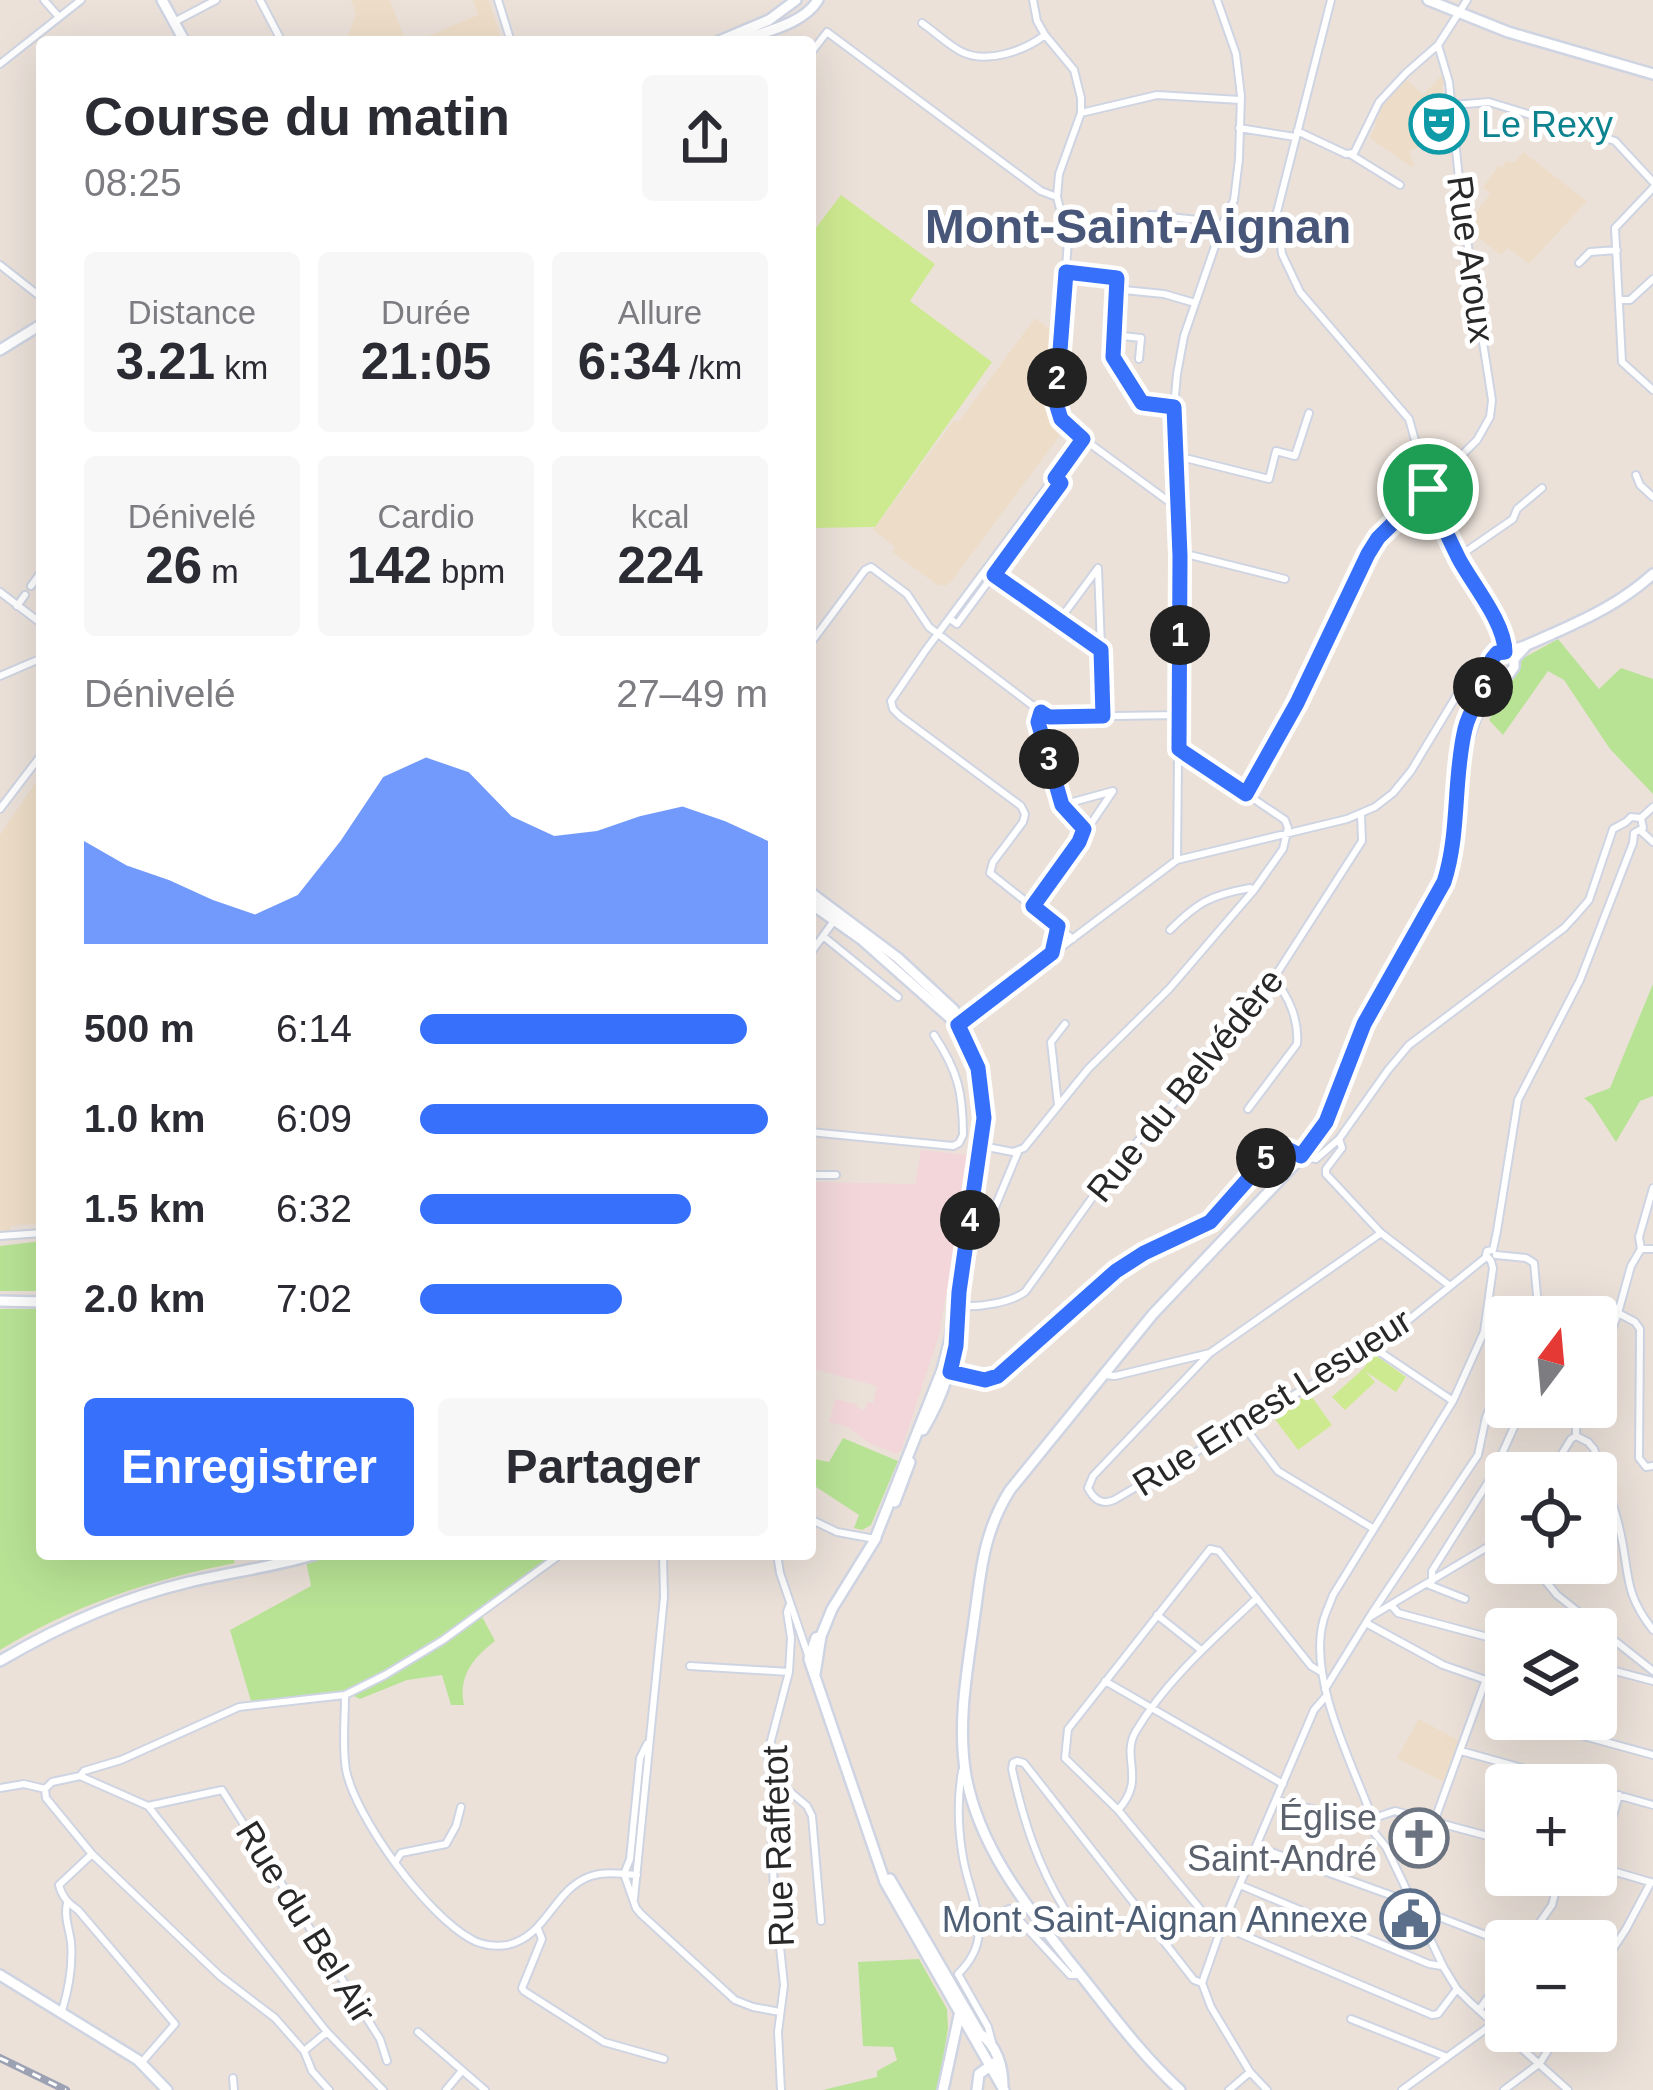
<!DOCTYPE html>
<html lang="fr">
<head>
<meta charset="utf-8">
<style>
  body { margin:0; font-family:Helvetica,sans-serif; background:#f7f7f7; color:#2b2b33; height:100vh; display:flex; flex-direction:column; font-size:45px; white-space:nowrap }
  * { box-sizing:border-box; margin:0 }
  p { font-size:39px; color:#7c7c81 }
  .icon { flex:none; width:66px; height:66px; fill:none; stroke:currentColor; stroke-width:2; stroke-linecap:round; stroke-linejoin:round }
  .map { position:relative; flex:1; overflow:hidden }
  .details { position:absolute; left:36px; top:36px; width:780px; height:1524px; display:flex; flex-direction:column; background:#fff; border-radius:12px; box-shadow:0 12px 48px #0002 }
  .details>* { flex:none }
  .needle { width:78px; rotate:16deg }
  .fabs { position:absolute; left:1485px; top:1296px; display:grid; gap:24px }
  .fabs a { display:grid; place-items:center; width:132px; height:132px; border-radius:12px; background:#fff; box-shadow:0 12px 48px #0002; font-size:60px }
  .pin { position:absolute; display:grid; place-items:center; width:102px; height:102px; color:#fff; margin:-51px; border:6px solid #fff; border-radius:50%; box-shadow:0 3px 12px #0007 }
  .km { position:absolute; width:60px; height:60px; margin:-30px; border-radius:50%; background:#222; color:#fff; font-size:33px; line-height:60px; text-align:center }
  .round { display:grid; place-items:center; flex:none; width:126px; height:126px; border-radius:12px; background:#f7f7f7 }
  .headline { display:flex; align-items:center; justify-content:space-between; height:204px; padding:0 48px }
  h1 { font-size:54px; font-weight:600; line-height:90px }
  .figures { display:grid; grid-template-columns:repeat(3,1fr); gap:18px; height:204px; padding:12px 48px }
  .figures div { display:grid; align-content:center; border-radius:12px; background:#f7f7f7; text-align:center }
  .figures b { font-size:51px; font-weight:600 }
  .figures small { font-size:33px; font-weight:400 }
  .figures p { font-size:33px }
  .chart { height:336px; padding:24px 48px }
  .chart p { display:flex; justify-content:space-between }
  .chart svg { width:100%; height:216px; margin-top:12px; fill:#3670fb; opacity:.7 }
  .action { display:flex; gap:24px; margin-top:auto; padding:24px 48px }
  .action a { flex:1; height:138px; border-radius:12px; background:#3670fb; color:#fff; font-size:48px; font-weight:600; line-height:138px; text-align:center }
  .action a+a { background:#f7f7f7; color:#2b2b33 }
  ul { padding:0 48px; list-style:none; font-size:39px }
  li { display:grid; grid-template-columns:192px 144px 1fr; align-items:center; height:90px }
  li i { height:30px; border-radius:15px; background:#3670fb }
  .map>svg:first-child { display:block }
  .education { fill:#edddc8 }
  .medical { fill:#f2d6da }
  .green { fill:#b8e395 }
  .pitch { fill:#ceea90 }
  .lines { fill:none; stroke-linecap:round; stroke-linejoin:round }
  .minor-casing { stroke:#cfd4e2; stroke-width:10 }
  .tertiary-casing { stroke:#cfd4e2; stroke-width:14 }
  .minor { stroke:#fff; stroke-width:6 }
  .tertiary { stroke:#fff; stroke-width:9 }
  .rail-casing { stroke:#9ca2b3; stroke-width:8 }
  .rail { stroke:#fff; stroke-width:3; stroke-dasharray:9; stroke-linecap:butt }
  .route-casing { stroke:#fff; stroke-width:24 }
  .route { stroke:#3670fb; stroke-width:15 }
  .labels { text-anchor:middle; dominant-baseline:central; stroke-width:10; stroke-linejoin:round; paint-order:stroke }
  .culture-label { font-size:36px; fill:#0d838f; stroke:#fff; text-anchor:start }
  .street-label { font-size:36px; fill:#282828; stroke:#fff }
  .worship-label { font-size:36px; fill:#5b616d; stroke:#fff; text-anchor:end }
  .service-label { font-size:36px; fill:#4e5e75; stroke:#fff; text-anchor:end }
  .district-label { font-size:48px; font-weight:bold; fill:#485679; stroke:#fff }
</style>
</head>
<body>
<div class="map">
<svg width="1653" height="2090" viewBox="0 0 1653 2090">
  <rect width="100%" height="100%" fill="#ebe1d9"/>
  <path class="education" d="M351,0H390L406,42H346L356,14Z
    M473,0H489L502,42H414L478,15Z
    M1442,75L1446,83L1442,86L1443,96L1430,97V100L1424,101L1427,138L1423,145L1409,151L1415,167L1410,166L1370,138L1376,125L1374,122L1380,114L1377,111L1405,78L1423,95Z
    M1523,152L1587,201L1529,264L1508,248L1501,255L1476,236L1479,231L1472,218L1490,194L1483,187L1498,166L1501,168L1507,161L1514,163Z
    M1035,318L1055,333L1048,406L1051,418L1063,431L951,582L945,586L941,584L939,586L892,552L895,547L873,530L954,420L958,422Z
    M42,773V1223L11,1226L10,1232L0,1230V835Z
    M1419,1719L1461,1742L1445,1783L1397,1758Z"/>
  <path class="medical" d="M921,1150L970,1155L939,1335L901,1451L896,1454L869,1443L848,1427L829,1422L835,1399L856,1404L858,1408L865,1410L867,1402L873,1403L877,1386L810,1368V1182L915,1184Z"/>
  <path class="green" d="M1558,639L1599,689L1621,668L1653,679V794L1610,749L1564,680L1548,671L1503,735L1489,720L1520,660Z
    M1653,984V1096L1640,1101L1616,1142L1592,1105L1584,1098L1610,1088Z
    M42,1241V1291H0V1246Z
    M0,1309H42V1554H231L235,1563C152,1579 72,1606 0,1650Z
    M843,1438L898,1461L871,1525L862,1530L854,1528L859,1515L810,1483V1458L829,1462Z
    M332,1554H555L479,1611L495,1641C473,1658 458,1676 464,1705H451L442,1675L407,1680L360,1699L344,1691L251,1701L230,1630L311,1586L306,1561Z
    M919,1959L947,2009L948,2028L938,2090H823L877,2077V2071L897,2060L893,2047L863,2046L858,1962Z"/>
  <path class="pitch" d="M841,195L935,264L910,301L992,362L875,527L810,528V227L815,229Z
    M1374,1354L1406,1377L1396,1392L1365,1371L1375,1382L1345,1410L1332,1397L1363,1369Z
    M1309,1393L1332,1425L1298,1450L1274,1418Z"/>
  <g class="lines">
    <g class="minor-casing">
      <path id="minor" d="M44,0L59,17
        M260,0L282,42
        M498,0L511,42
        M1033,0L1037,21L1045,35L1074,70L1081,98V113L1059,174L1057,197L1068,241L1057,387V412L1074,432L1179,509
        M1331,0L1277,212L1282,254L1300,292L1409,419L1433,504L1458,557L1502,632L1505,652
        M174,22L216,0
        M922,23C935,32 948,45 962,52C987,64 1024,51 1045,35
        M810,54L827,32L1041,191L1057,197
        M0,64L81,0
        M1453,105L1489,102L1615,141L1653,182
        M1081,113L1157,95L1240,100
        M1239,128L1295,137
        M1297,131L1346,154L1354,153L1379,102L1406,73L1438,45L1467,0
        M1350,154L1400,185
        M1653,188L1615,228L1622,362L1653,390
        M1151,215L1207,221L1223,226
        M1579,263L1590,252L1617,250
        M0,265L42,298
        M1067,271L1117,277L1118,287L1124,290L1164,294L1195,303
        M1118,287L1113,357L1142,403L1174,407
        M1620,300H1630L1653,279
        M1113,335L1141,338L1139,359
        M1177,456L1269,479L1276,451L1295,456L1309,413
        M1636,475L1640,485L1653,497
        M1180,557L1186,554L1285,579
        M1458,557L1513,519L1517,509L1542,488
        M986,569L1101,650L1103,716
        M31,586L42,571
        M0,592L42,624
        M17,606L25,595
        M950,619L957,624L1061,483L1055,478
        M1058,622L1098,568L1101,648
        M810,644L865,570L871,567L907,594L929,627L1041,712L1038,722L1062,805L1084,829L1080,841L1033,906
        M0,676L42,658
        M1041,712L1049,717L1179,715
        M1246,793L1297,703L1378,538L1477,440L1490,417L1492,400L1462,208L1449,82L1438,45
        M1062,805L1113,791L1084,834
        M0,809L42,754
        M1641,831L1653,842
        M1177,860L1180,557L1174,407L1177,374L1184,336L1223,223L1234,200L1239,159L1241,96L1236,54L1217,0
        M1170,930C1198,902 1211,895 1250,888L1254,890
        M823,936L898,997
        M1073,939L990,873L993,862L1023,822L1025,814L1021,806L900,716L893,709L891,701L925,651L1083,439
        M1052,951L1058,926
        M810,954L836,918
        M958,1025L1177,860L1347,819L1375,807L1393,793L1411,771L1472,670L1490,659
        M1058,1105L1051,1042L1065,1024
        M1248,1109L1297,1044C1299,1021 1289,995 1273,979
        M810,1132L953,1146L959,1143L963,1135C963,1093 958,1071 934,1035
        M1339,1139L1342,1148L1326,1169V1174L1381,1233L1450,1286
        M982,1146L1013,1152L1024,1148L1088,1069L1169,989L1254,890L1283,849L1288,828L1285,820L1181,750
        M1303,1157L1316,1159L1339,1139L1388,1070L1409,1045L1564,928L1576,915L1589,900L1613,829L1626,822L1631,817L1641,818L1653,807
        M810,1175H836
        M988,1224L1018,1152
        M0,1236L42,1233
        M1641,1249H1653
        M1496,1255L1526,1258L1534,1263L1539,1317
        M961,1306C981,1307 1009,1303 1025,1292C1069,1233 1109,1165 1163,1116L1258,1003L1362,841L1361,814
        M1618,1313L1635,1322L1640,1329L1639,1458L1646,1467L1653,1466
        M1484,1332L1506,1343
        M1374,1348L1453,1401
        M1210,1353L1093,1476L1088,1488C1094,1500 1102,1505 1114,1500L1374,1348L1485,1258
        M1596,1374L1618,1313L1631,1266L1641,1249L1639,1237L1653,1188
        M1104,1375L1115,1376L1210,1353L1381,1233
        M1243,1425L1278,1471L1374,1529
        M1576,1436L1588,1442L1594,1449C1603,1476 1614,1503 1620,1531C1630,1574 1623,1592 1653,1630
        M1550,1473L1571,1439L1576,1436V1429L1584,1407
        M810,1519L837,1532L875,1539
        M777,1554L780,1573L808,1655
        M1531,1563L1557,1595L1653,1671
        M1432,1581V1571L1492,1476L1523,1407
        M1427,1584L1465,1599
        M1393,1607L1398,1613L1506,1642
        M1157,1615L1201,1650
        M1370,1617L1506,1536
        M1366,1623L1443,1665L1506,1687
        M690,1666L789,1672
        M1596,1666L1653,1681
        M1105,1681L1283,1784
        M1325,1689L1372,1613L1478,1455L1486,1417L1506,1372
        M345,1695C345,1719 342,1747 346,1770C356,1819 427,1915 471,1939C481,1945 495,1947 507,1945C547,1937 553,1889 591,1876C606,1871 622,1874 637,1875
        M1547,1719L1551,1727L1653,1755
        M1461,1751L1583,1785
        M962,1771C957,1800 958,1829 963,1858C971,1903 997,1936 958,1974L988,2027L992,2042
        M769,1774L807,1806L812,1816L821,1921
        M80,1776L148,1806L327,2032L383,2090
        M0,1788L24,1784L45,1789L52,1782L80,1776L84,1771L121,1760L239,1707L345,1695L385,1675L443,1640L561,1554
        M45,1789L46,1798L92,1854L220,1976L275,2018L304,2051
        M1596,1789L1653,1805
        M1277,1800L1362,1822L1395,1811L1506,1841
        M148,1806L222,1790L380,2039L387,2061
        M1118,1810L1065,1758L1068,1729L1210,1549L1219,1551L1311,1666L1321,1672
        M1434,1822L1485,1682
        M1257,1847L1407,1901
        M92,1854L59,1885C62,1897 68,1903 78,1910L175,2024L142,2062
        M396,1861L401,1853L446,1844L456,1826L461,1807
        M1598,1867L1619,1795
        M1599,1867L1650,1882
        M624,1874L636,1908L641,1914L735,2000L753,2007L780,2012
        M624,1874L630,1859L640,1758L647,1744
        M1240,1885L1429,1964L1442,1966
        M634,1899L664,1597L663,1554
        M1416,1908L1506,1943
        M1041,1924L1064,1908C1037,1864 1023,1819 1012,1769L1013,1763L1017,1761L1024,1763L1194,1980L1202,1983
        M980,1925L1009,1909L1070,1975H1080
        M1222,1926L1432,2015L1438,2014L1457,1989
        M538,1929L542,1939L522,1988L524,1991L604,2042L664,2059
        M1220,1933L1118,1810C1147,1779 1120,1758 1136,1731C1167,1679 1214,1639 1257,1598
        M1527,1941L1552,1905L1560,1875
        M1596,1975L1626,1929L1651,1882
        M1479,2010L1506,1972
        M62,2011C69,1988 73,1966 71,1942C69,1928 64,1917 67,1903
        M1351,2019L1447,2057
        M327,2032L304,2051L312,2071L329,2090
        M418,2032L485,2090
        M233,2078L234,2090
        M446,2090L461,2072
        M781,2090L778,2032L784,1985L774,1890L768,1752L789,1672L791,1638L787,1612L790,1604
        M1229,2090L1250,2072
        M1267,2090L1250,2072L1211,2007L1202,1983L1222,1926L1314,1710L1327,1695
        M1402,2090L1494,2023
        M1504,2090L1540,2063L1560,2031
        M1568,2090L1471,2003L1457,1989L1444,1968L1386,1847L1368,1825V1807C1348,1755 1309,1677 1323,1622C1325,1613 1330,1604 1333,1595L1453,1401L1484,1332L1493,1268L1491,1261L1486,1255L1487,1251L1493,1250L1497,1231L1518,1100L1580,980L1633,843L1634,833L1643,828L1641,818"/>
    </g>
    <g class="tertiary-casing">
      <path id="tertiary" d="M162,0L185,42
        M1428,0L1508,32L1653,74
        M717,42L769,20L796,0
        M736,42C762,32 803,25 818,0
        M0,350L42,324
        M1526,646L1514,659V667L1509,674L1501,675L1494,671L1492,660L1497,653C1517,651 1533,642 1552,634C1590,617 1622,602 1653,574
        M1469,737C1476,713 1486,691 1505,675
        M810,892L898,958L954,1010L958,1025L978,1068L983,1095L982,1146L950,1339L942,1370L875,1539
        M810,903L861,939L958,1025
        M0,1301L42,1302
        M942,1370L981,1380L998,1375L1116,1271L1144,1253L1210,1222L1272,1152L1284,1148L1302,1156
        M923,1430C945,1393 955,1358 959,1316
        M895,1502L910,1462
        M821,1636L816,1638L809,1659L885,1882L1004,2090
        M0,1661C59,1626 122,1598 189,1582C231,1572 274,1567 316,1554
        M815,1674L821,1636L832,1609L876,1538
        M890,1879L980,2034C997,2045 1003,2067 1003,2087
        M0,1975L138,2060L167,2090
        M943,2090L960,2011
        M977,2090L979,2074L994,2063
        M1180,2090C1136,2050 1104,2003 1067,1958C1024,1903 979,1846 966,1776C957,1724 967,1672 974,1621C981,1571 983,1533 1010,1490L1153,1314L1295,1164L1319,1133L1330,1112L1364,1025L1444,882C1461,830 1451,774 1467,721C1472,702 1484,688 1494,671"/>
    </g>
    <use href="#minor" class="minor"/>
    <use href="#tertiary" class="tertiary"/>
    <g class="rail-casing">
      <path id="rail" d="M0,2058L66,2090"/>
    </g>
    <use href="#rail" class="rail"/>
  </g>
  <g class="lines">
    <g class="route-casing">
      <path id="route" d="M1066,272L1117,278L1113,357L1142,403L1174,407L1180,556L1179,749L1186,754L1246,794L1297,703L1368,554L1378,538L1428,489C1436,513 1448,536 1459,559C1473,585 1505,623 1505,652L1497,653L1492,659C1492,683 1471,703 1465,729C1453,779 1460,833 1444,882L1364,1024L1326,1122L1301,1156C1291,1151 1284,1144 1272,1152L1210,1222L1144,1253L1116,1271L998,1376L985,1380L950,1372L956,1346L959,1292L984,1118L978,1068L958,1025L1052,953L1058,926L1033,906L1079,842L1084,829L1062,805L1038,722L1041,712L1049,717L1103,716L1101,650L994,575L1061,483L1055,478L1083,439L1061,419L1056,403Z"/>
    </g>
    <use href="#route" class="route"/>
  </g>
  <defs>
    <g id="theatre-ring" transform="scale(3)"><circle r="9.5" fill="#fff" stroke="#0f9aa8" stroke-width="1.5"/><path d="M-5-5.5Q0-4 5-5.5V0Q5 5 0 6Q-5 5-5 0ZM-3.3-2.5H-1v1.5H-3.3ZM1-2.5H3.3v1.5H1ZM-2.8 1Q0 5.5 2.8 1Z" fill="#0f9aa8"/></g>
    <g id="church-ring" transform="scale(3)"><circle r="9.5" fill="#fff" stroke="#6b7280" stroke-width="1.5"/><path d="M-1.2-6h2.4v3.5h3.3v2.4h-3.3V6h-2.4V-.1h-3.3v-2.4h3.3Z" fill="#6b7280"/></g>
    <g id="civic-ring" transform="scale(3)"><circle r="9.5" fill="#fff" stroke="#5c6f8a" stroke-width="1.5"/><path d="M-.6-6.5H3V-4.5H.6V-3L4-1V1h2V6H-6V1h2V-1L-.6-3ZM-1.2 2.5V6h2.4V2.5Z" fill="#5c6f8a"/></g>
  </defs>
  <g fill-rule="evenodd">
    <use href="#theatre-ring" x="1439" y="124"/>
    <use href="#church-ring" x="1419" y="1838"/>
    <use href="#civic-ring" x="1410" y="1919"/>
  </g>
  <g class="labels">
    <g class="culture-label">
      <text x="1481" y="124">Le Rexy</text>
    </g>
    <g class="street-label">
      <text transform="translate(1471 259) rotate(82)">Rue Aroux</text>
      <text transform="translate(1185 1085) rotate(-51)">Rue du Belvédère</text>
      <text transform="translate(1272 1402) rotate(-32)">Rue Ernest Lesueur</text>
      <text transform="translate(778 1846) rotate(-92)">Rue Raffetot</text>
      <text transform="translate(306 1922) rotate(58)">Rue du Bel Air</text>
    </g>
    <g class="worship-label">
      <text x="1377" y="1817">Église<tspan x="1377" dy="41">Saint-André</tspan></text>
    </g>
    <g class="service-label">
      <text x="1368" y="1919">Mont Saint-Aignan Annexe</text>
    </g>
    <g class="district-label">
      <text x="1138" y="226">Mont-Saint-Aignan</text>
    </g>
  </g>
</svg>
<div class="fabs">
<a><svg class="needle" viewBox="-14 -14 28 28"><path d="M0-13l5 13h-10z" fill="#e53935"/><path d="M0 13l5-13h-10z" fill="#7c7c81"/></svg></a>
<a><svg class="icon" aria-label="locate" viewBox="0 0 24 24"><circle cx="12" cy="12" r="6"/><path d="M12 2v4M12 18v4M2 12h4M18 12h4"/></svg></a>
<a><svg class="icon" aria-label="layers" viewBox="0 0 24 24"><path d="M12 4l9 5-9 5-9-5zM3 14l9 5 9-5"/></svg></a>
<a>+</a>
<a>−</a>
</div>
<div class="pin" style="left:1428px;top:489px;background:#1e9e55"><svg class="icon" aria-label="arrive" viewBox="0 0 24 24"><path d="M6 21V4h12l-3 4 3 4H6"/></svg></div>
<b class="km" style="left:1180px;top:635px">1</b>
<b class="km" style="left:1057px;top:378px">2</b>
<b class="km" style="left:1049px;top:759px">3</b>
<b class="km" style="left:970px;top:1220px">4</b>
<b class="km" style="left:1266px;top:1158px">5</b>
<b class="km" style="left:1483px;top:687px">6</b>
<section class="details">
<div class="headline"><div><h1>Course du matin</h1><p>08:25</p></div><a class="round"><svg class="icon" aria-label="share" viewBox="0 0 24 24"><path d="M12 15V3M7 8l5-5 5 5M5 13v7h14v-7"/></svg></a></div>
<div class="figures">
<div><p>Distance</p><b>3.21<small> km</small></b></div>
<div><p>Durée</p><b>21:05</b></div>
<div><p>Allure</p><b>6:34<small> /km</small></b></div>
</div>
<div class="figures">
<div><p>Dénivelé</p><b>26<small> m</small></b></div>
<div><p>Cardio</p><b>142<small> bpm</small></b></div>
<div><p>kcal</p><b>224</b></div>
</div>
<div class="chart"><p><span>Dénivelé</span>27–49 m</p>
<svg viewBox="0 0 160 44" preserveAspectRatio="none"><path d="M0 44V23L10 28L20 31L30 35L40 38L50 34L60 23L70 10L80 6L90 9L100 18L110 22L120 21L130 18L140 16L150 19L160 23V44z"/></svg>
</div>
<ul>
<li><b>500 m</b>6:14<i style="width:94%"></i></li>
<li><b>1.0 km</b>6:09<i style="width:100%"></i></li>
<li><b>1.5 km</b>6:32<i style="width:78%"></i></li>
<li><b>2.0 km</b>7:02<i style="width:58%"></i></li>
</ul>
<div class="action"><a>Enregistrer</a><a>Partager</a></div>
</section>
</div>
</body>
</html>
